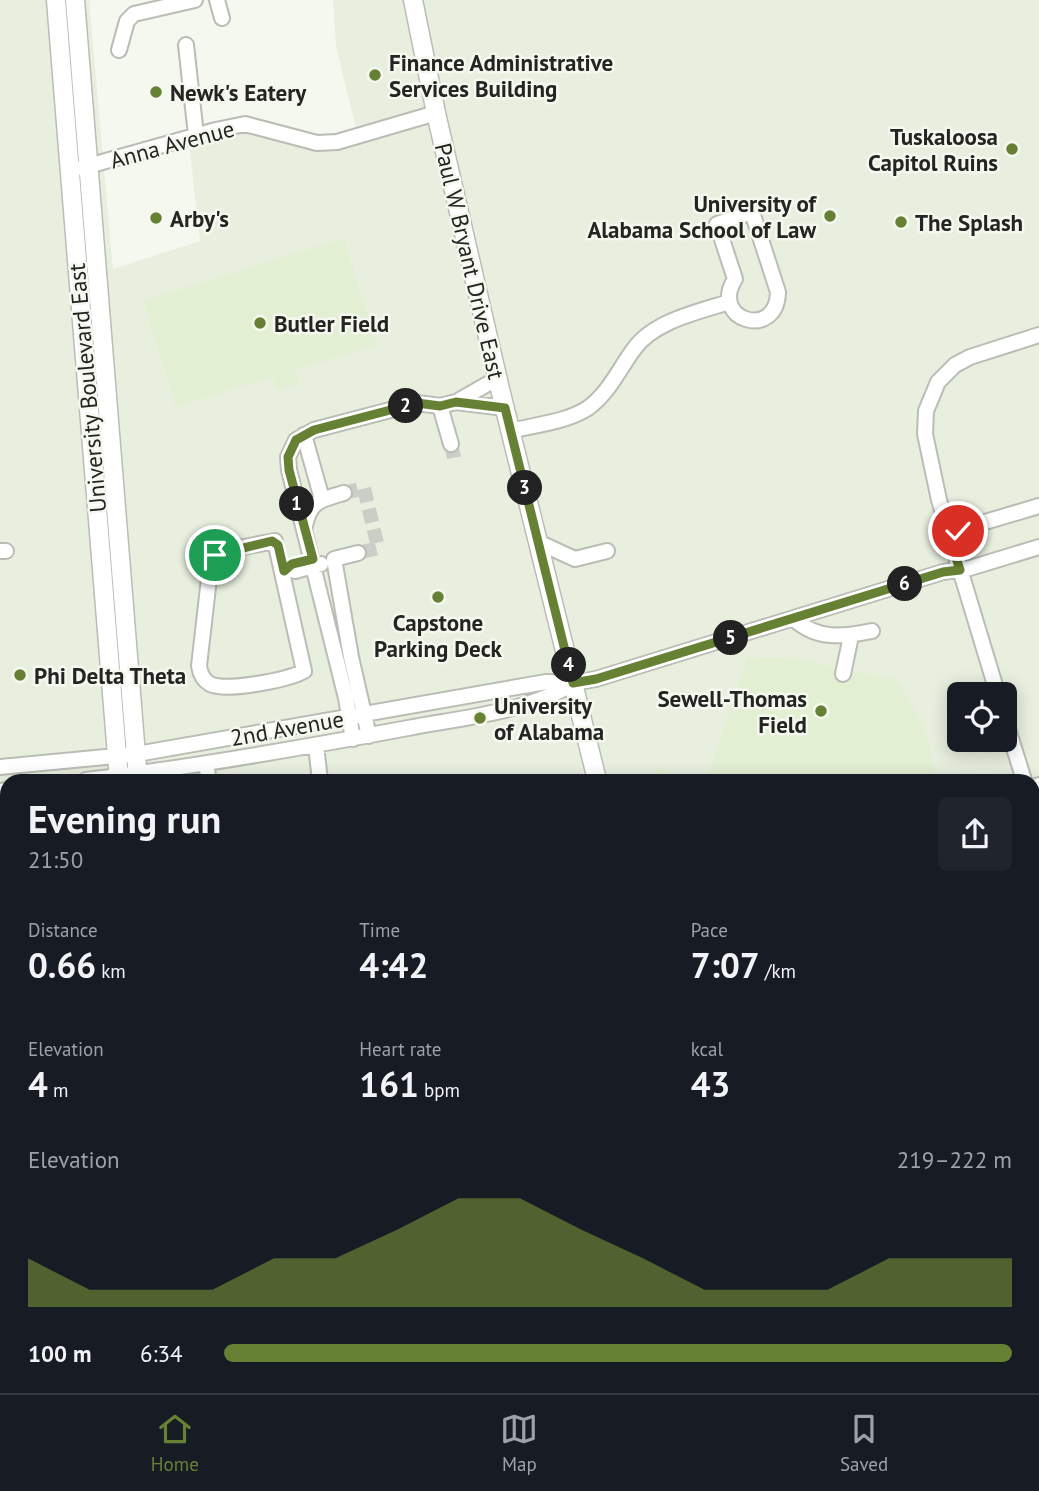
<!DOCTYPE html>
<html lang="en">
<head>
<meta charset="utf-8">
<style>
  body { margin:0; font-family:"PT Sans",sans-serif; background:#20242c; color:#f1f3f6; height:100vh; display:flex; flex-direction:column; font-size:26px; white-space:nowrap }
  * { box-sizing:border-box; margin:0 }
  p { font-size:23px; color:#9ea1a6 }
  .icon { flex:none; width:38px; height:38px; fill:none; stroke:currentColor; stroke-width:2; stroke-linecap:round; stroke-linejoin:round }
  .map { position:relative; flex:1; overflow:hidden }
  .details { position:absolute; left:0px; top:774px; width:1040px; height:620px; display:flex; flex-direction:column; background:#171b24; border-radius:21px 21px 0 0; box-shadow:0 4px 18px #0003 }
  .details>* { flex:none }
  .controls { position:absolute; left:947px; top:682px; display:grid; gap:14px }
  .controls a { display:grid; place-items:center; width:70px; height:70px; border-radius:10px; background:#171b24; box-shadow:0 4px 18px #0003; font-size:35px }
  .pin { position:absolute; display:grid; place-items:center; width:60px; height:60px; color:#fff; margin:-30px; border:4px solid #fff; border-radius:50%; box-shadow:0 2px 7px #0007 }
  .km { position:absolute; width:35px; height:35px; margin:-18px; border-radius:50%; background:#222; color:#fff; font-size:19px; line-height:35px; text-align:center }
  .round { display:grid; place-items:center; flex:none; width:74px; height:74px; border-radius:10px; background:#20242c }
  .summary { display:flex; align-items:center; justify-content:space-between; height:119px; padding:0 28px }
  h1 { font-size:38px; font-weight:700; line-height:52px }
  .figures { display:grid; grid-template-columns:repeat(3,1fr); gap:10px; height:119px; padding:7px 28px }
  .figures div { display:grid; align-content:center }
  .figures b { font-size:35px; font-weight:700 }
  .figures small { font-size:19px; font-weight:400 }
  .figures p { font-size:19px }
  .chart { height:196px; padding:14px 28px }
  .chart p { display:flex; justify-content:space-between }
  .chart svg { width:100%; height:126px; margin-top:7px; fill:#678134; opacity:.7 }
  ul { padding:0 28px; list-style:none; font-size:23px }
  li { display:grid; grid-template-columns:112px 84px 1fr; align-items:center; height:52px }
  li i { height:18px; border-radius:9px; background:#678134 }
  .tabs { display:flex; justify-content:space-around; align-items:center; height:98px; border-top:2px solid #363941; background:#171b24; font-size:19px; color:#9ea1a6 }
  .tabs a { display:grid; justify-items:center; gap:4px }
  .tabs .current { color:#678134 }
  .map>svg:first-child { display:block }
  .built { fill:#e8efdf; fill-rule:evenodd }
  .green { fill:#e3efd3 }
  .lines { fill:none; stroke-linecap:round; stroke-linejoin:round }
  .minor-tunnel { stroke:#cbcec6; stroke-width:14; stroke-dasharray:14 7; stroke-linecap:butt }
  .minor-casing { stroke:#babdb5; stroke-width:18 }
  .major-casing { stroke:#babdb5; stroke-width:21 }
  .minor { stroke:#fff; stroke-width:14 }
  .major { stroke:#fff; stroke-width:18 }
  .route-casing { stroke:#fff; stroke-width:14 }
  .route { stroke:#678134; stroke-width:9 }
  .poi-dot { fill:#678134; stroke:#f5f8ef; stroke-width:2.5 }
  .labels { text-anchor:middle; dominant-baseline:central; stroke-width:5; stroke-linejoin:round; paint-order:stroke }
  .poi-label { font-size:23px; font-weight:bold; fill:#242522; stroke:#f5f8ef; text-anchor:start }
  .street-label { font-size:23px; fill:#242522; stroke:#f5f8ef }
</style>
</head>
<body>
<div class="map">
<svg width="1039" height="1393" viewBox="0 0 1039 1393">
  <rect width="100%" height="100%" fill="#f5f8ef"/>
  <path class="built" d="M0,0H89L113,269L200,241L189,143L243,129L283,136L359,140L336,47L333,0H1039V1393H0ZM959,695H1004V740H959ZM7,780H1032V1386H7Z"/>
  <path class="green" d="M344,238L377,345L295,370L299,384L277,391L272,377L176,407L143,301Z
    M747,657L799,659L897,680C913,708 940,746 931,780H706Z
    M656,767L695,780H653Z
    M1039,1101V1195L1033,1197V1103Z
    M1039,1210V1304L1033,1306V1212Z"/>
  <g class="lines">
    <path class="minor-tunnel" d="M451,444L455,462
      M344,493L364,488L378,548L358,553"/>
    <g class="minor-casing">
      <path id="minor" d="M217,0L222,18
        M186,45L196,135
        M119,50L127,21L134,14L195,0
        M81,168L216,130L245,124L317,143L337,142L436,113
        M752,212L778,292C777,341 709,320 735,279L717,224Z
        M456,402L505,408
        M440,406L451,444
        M511,431C534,425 567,422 588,408C609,393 619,369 634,349C654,321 698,312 729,302
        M304,435L322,499
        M305,526C310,501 320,500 344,493
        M948,533L1039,506
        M275,541L304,671C288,680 226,692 210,684C203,680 200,673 199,666L211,561L223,551Z
        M538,542L575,559L607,551
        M0,551H6
        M358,553L334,559L351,657L369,736
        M289,569L295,571L321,564
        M794,619C817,640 843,637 872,631
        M843,674L851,636
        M998,695L939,500L925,434L926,411L938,382L955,365L970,357L1039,335
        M1004,716L1024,780
        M353,739L346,698L289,470L288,457L296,440L314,430L417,403L440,406L456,402L498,378
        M316,746L320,780
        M206,765L209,780
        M0,767L137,754L546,682L573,683L596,679L943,572L970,568L1039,547
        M86,780C194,767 301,748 408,728C460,718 528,712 572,684
        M1032,788L1039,785
        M0,791L7,790
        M1032,809L1039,831
        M1032,921L1039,919
        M1032,1375L1038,1393
        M479,1386L481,1393
        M514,1386L516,1393
        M792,1386L797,1393
        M1004,1386L1006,1393"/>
    </g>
    <g class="major-casing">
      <path id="major" d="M56,0L119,780
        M75,0L138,780
        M413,0L436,113L500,389L597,780
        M179,1386V1393
        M193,1386L194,1393
        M750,1386L752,1393"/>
    </g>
    <use href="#minor" class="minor"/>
    <use href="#major" class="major"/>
  </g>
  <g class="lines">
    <g class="route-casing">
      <path id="route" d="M215,555L272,541L278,545L284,571L292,564L313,559L289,470L288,457L296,440L314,430L417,403L440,406L456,402L505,408L573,683L596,679L943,572L960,570L948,533L958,531"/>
    </g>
    <use href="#route" class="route"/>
  </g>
  <g class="poi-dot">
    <circle cx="375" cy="75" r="7"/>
    <circle cx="156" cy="92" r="7"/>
    <circle cx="1012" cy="149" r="7"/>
    <circle cx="830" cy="216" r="7"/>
    <circle cx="156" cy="218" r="7"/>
    <circle cx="901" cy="222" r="7"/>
    <circle cx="260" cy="323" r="7"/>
    <circle cx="438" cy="597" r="7"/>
    <circle cx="20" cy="675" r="7"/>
    <circle cx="821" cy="711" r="7"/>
    <circle cx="480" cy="718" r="7"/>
  </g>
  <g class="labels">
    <g class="poi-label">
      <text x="389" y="62">Finance Administrative<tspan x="389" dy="26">Services Building</tspan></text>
      <text x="170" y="92">Newk's Eatery</text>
      <text x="998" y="136" text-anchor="end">Tuskaloosa<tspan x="998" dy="26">Capitol Ruins</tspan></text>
      <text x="816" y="203" text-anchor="end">University of<tspan x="816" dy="26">Alabama School of Law</tspan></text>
      <text x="170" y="218">Arby's</text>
      <text x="915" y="222">The Splash</text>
      <text x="274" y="323">Butler Field</text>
      <text x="438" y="622" text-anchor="middle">Capstone<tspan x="438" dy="26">Parking Deck</tspan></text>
      <text x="34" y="675">Phi Delta Theta</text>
      <text x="807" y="698" text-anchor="end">Sewell-Thomas<tspan x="807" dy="26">Field</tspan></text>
      <text x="494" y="705">University<tspan x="494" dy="26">of Alabama</tspan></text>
    </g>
    <g class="street-label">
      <text transform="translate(172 144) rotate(-15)">Anna Avenue</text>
      <text transform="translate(470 261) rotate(77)">Paul W Bryant Drive East</text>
      <text transform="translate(87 388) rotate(-95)">University Boulevard East</text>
      <text transform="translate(287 728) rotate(-10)">2nd Avenue</text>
    </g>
  </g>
</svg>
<div class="controls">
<a><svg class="icon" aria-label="locate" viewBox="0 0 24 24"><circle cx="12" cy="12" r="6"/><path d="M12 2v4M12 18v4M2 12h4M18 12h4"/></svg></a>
</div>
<div class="pin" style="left:215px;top:555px;background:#1e9e55"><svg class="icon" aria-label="arrive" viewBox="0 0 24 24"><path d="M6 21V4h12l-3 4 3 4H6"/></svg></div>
<div class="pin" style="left:958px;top:531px;background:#d93025"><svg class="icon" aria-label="check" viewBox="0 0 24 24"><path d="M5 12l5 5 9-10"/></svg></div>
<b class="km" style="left:297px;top:504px">1</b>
<b class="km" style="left:406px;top:406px">2</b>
<b class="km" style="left:525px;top:488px">3</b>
<b class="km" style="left:569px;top:665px">4</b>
<b class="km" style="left:731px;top:638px">5</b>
<b class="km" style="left:905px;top:584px">6</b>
<section class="details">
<div class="summary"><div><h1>Evening run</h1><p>21:50</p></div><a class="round"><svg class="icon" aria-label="share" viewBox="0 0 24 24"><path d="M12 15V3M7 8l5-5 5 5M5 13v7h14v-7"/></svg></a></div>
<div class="figures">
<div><p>Distance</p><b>0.66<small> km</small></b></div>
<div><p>Time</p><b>4:42</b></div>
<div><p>Pace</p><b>7:07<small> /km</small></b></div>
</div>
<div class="figures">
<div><p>Elevation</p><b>4<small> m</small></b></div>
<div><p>Heart rate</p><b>161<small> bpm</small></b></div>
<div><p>kcal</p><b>43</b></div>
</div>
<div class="chart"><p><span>Elevation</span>219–222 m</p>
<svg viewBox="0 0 160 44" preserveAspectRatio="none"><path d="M0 44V27L10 38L20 38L30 38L40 27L50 27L60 17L70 6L80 6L90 17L100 27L110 38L120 38L130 38L140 27L150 27L160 27V44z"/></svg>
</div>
<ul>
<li><b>100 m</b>6:34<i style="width:100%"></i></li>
</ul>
</section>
</div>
<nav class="tabs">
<a class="current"><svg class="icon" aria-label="home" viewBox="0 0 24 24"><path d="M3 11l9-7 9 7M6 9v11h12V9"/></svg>Home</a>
<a><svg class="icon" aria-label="map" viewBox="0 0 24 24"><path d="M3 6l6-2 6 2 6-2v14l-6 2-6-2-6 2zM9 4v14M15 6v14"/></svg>Map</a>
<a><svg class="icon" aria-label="saved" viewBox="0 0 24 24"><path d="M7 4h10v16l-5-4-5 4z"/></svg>Saved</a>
</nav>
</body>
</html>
